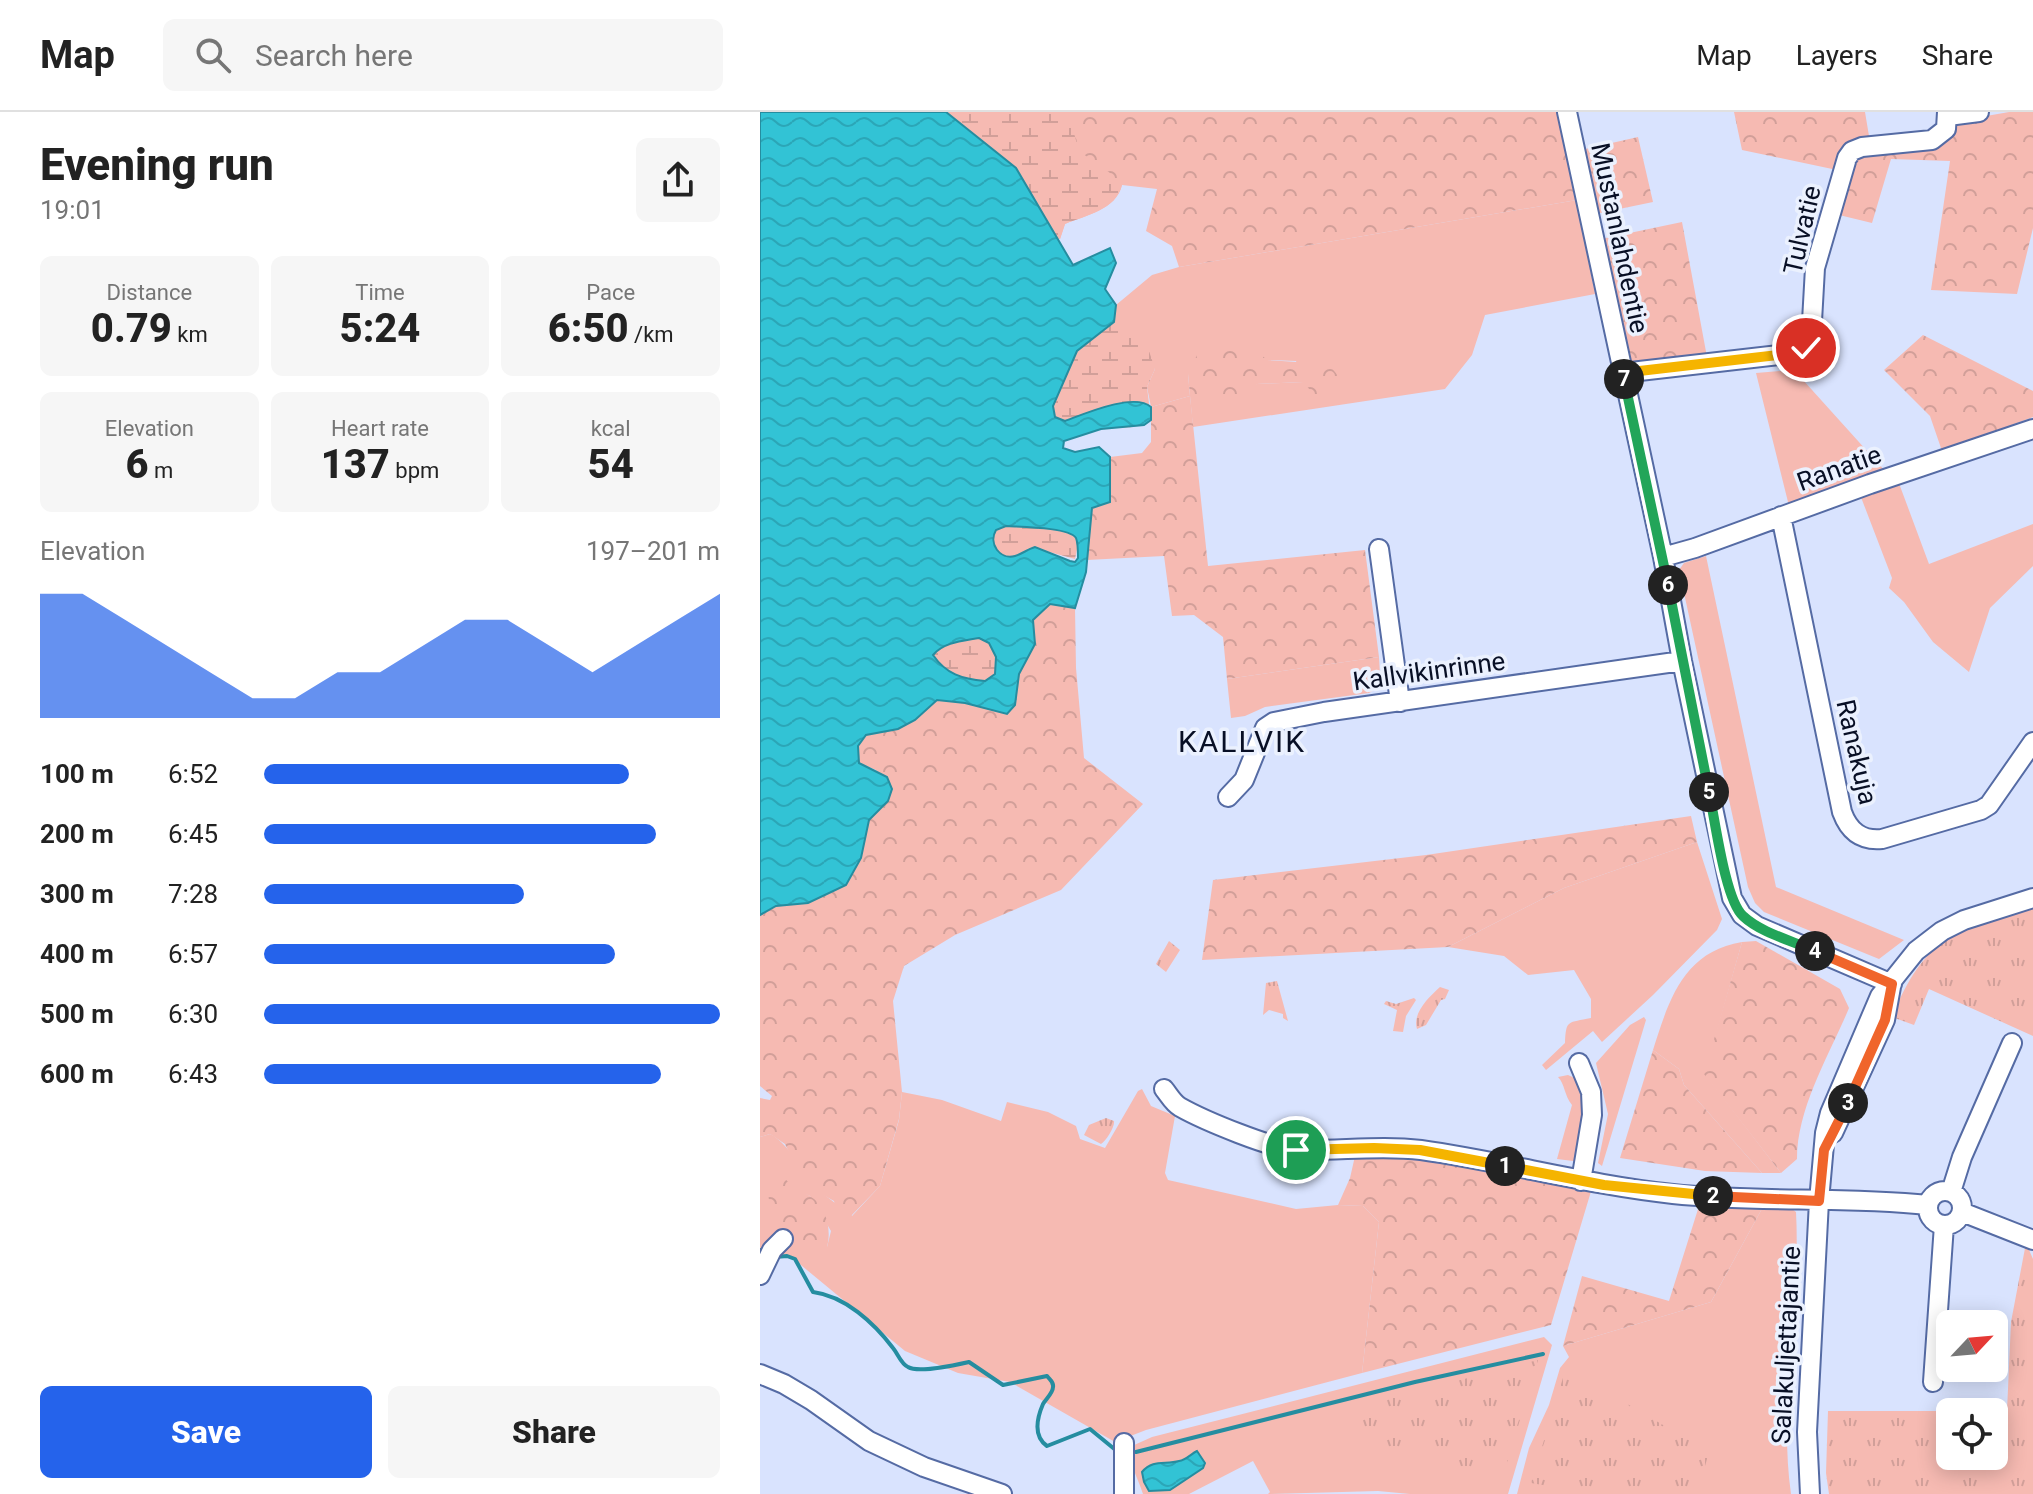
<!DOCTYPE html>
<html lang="en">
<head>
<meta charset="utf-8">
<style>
  body { margin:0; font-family:Roboto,sans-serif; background:#f6f6f6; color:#222; height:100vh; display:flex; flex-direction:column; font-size:30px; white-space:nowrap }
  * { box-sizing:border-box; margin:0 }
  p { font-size:26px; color:#767676 }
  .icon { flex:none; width:44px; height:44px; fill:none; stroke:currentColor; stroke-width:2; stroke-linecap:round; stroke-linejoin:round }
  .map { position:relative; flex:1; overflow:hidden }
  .panel { display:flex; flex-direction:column; background:#fff; width:760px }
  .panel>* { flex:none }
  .needle { width:52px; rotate:64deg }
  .tools { position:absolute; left:1176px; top:1198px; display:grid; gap:16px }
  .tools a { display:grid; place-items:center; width:72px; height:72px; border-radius:12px; background:#fff; box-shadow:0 4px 20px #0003; font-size:40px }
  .pin { position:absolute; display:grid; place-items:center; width:68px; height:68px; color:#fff; margin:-34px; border:4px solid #fff; border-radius:50%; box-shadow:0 2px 8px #0007 }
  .km { position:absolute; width:40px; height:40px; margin:-20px; border-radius:50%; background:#222; color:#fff; font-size:22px; line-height:40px; text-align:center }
  .round { display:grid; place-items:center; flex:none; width:84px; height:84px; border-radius:12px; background:#f6f6f6 }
  .head { display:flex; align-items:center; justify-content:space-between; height:136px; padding:0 40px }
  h1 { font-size:44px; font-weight:800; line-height:60px }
  .metrics { display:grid; grid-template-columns:repeat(3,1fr); gap:12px; height:136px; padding:8px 40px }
  .metrics div { display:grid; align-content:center; border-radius:12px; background:#f6f6f6; text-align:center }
  .metrics b { font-size:40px; font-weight:800 }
  .metrics small { font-size:22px; font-weight:400 }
  .metrics p { font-size:22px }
  .chart { height:224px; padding:16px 40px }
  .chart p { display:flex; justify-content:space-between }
  .chart svg { width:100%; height:144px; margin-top:8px; fill:#2563eb; opacity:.7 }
  .button { display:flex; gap:16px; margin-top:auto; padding:16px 40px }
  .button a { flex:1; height:92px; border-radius:12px; background:#2563eb; color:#fff; font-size:32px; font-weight:800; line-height:92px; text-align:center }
  .button a+a { background:#f6f6f6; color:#222 }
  ul { padding:0 40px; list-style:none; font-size:26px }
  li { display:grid; grid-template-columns:128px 96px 1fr; align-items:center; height:60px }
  li i { height:20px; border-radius:10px; background:#2563eb }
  header { display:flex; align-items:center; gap:48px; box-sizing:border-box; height:112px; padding:0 40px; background:#fff; border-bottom:2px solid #e0e0e0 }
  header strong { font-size:38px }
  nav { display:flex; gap:44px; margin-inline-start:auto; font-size:28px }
  .search { width:560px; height:72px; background:#f6f6f6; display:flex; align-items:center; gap:20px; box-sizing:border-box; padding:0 28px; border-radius:12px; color:#767676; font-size:30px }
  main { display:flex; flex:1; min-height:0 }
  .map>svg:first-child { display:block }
  .grass { fill:#f6bab2; fill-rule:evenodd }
  .forest { fill:url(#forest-crowns) }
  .wetland { fill:url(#wetland-marsh) }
  .park { fill:url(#park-tufts); fill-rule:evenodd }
  .water { fill:url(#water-waves); stroke:#258da0; stroke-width:2; fill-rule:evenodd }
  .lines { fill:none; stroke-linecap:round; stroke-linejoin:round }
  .stream { stroke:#258da0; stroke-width:4 }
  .minor-casing { stroke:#556ba4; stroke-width:22 }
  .minor { stroke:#fff; stroke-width:18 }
  .split-1-casing { stroke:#fff; stroke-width:16 }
  .split-2-casing { stroke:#fff; stroke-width:16 }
  .split-3-casing { stroke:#fff; stroke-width:16 }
  .split-4-casing { stroke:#fff; stroke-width:16 }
  .split-5-casing { stroke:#fff; stroke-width:16 }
  .split-6-casing { stroke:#fff; stroke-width:16 }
  .split-7-casing { stroke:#fff; stroke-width:16 }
  .split-8-casing { stroke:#fff; stroke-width:16 }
  .split-1 { stroke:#f5b400; stroke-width:10 }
  .split-2 { stroke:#f5b400; stroke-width:10 }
  .split-3 { stroke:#f0652b; stroke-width:10 }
  .split-4 { stroke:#f0652b; stroke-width:10 }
  .split-5 { stroke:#22a559; stroke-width:10 }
  .split-6 { stroke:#22a559; stroke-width:10 }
  .split-7 { stroke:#22a559; stroke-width:10 }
  .split-8 { stroke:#f5b400; stroke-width:10 }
  .labels { text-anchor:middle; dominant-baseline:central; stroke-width:7; stroke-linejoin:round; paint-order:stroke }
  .street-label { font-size:26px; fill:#080f25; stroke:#ebf1fe }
  .quarter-label { font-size:30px; letter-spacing:2px; fill:#080f25; stroke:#ebf1fe }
</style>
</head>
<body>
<header>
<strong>Map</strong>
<div class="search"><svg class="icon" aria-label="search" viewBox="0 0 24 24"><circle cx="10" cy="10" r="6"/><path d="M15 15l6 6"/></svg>Search here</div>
<nav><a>Map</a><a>Layers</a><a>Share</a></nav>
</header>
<main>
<section class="panel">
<div class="head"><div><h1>Evening run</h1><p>19:01</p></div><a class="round"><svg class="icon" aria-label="share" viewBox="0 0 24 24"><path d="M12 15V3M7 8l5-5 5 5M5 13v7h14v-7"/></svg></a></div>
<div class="metrics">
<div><p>Distance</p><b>0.79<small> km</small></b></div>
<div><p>Time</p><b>5:24</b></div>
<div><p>Pace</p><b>6:50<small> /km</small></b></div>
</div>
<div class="metrics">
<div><p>Elevation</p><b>6<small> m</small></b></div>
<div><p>Heart rate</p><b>137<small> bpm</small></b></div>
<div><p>kcal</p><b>54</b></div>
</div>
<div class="chart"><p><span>Elevation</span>197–201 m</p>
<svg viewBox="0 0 160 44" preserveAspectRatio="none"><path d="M0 44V6L10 6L20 14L30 22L40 30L50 38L60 38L70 30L80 30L90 22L100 14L110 14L120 22L130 30L140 22L150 14L160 6V44z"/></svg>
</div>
<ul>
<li><b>100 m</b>6:52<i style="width:80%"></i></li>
<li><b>200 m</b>6:45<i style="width:86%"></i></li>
<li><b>300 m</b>7:28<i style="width:57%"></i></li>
<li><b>400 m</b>6:57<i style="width:77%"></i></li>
<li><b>500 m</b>6:30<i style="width:100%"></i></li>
<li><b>600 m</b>6:43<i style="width:87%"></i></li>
</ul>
<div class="button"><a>Save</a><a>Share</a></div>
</section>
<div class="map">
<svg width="1273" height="1382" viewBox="0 0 1273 1382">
  <defs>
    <pattern id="forest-crowns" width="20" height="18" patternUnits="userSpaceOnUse" patternTransform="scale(2)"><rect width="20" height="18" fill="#f6bab2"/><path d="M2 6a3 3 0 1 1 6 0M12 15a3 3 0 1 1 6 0" fill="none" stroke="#d19f99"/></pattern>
    <pattern id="wetland-marsh" width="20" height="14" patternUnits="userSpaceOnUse" patternTransform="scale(2)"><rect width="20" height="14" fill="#f6bab2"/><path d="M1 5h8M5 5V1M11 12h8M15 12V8" fill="none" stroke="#d19f99"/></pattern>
    <pattern id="park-tufts" width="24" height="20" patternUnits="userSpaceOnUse" patternTransform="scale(2)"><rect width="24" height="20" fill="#f6bab2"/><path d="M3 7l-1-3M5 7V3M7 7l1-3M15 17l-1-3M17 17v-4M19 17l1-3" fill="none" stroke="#d19f99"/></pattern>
    <pattern id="water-waves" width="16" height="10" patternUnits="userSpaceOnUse" patternTransform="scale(2)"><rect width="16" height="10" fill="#32c3d5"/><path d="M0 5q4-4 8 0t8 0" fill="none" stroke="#2ba6b7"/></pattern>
  </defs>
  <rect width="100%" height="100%" fill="#d9e3fe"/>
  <path class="grass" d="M817,88L835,182L725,203L712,243L685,277L433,315L430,284L391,295L387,275L395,257L354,210L356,193L392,163L419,155ZM507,248L536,249L543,270L497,272L430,284L428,262Z
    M1034,258L1126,360L1029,394L996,261Z
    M1137,366L1169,452L1273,412V454L1230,496L1209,560L1173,530L1144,490L1129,476L1132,466L1099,380Z
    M946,444L1016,775L1144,828L1119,847L1004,800L995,791L988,775L919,458L924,451Z
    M619,545L620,563L616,577L609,581L505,595L485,604L471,606L467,567Z
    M937,730L962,807L957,818L893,883L842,930L833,919L786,958L782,953L805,931C806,907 808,911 831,906V887L814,858L768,863L744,844L688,835L804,776Z
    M982,830L945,962L1021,1061H1002L924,973L919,957L893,938C909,888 923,840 982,830Z
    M884,905L886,908L842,1054L838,1051L848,1002L836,951L870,913Z
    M808,963L819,968L825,979L821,1050L797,1047L812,993C804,983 805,972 798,965Z
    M382,977L391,994L415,1004L405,1061L408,1068L536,1097L578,1093L603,1094L619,1110L602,1261L386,1318L355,1330L250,1270L198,1261L145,1239L30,1144L5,1139L0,1141V1025L10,1022C28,1030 45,1064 61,1080C70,1088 82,1095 92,1104L120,1074L139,1008L142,980L182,988L241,1009L247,990L288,1000L316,1014L320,1027L345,1036L378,979ZM24,1066L33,1077L50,1084L71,1119L67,1135Z
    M1004,1093L1029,1095L1036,1100C1041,1193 1018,1290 1031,1382H757L769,1336L789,1293L800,1256L809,1245L803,1234L951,1190Z
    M784,1225L792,1233L748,1382H650L618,1379L508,1382L510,1380L493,1349L429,1382H383C377,1362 369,1356 372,1334L392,1325Z"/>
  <path class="forest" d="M186,0H798L817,88L419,155L412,134L386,119L397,77L362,73C356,98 326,103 305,112L300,127Z
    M974,0H1105L1110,30L1077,58L982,38Z
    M1249,0H1273V116L1257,182L1171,178L1190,49L1131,47L1112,111L1075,102L1096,44L1174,33L1188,27L1198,9Z
    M878,25L893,90L835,102L821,38Z
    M922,110L947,245L868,251L841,127Z
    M1163,223L1273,279V305L1182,339L1170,304L1124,258Z
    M491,234L507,248L568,252L581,267L580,280L570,285L558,287L543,270L497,272L479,287L430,284L448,454L605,438L619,545L467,567L463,525L434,503L412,504L404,444L327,448L332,396L350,389V345L382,341L391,330V295L430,284L428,262L437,243Z
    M290,492L315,496L316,556L324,646L383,692L301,778L195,823L144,854L133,889L142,980L139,1007L120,1074L92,1103L89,1112L79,1113L74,1089L45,1073L25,1032L10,1022L0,1025V986L10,988L12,984L0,974V803L16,794L48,791L86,773L101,746L109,708L128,689L116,658L99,651L98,634L107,623L138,616L155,608L177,588L205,591L247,602L255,593L259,562L275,533L273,508Z
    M931,704L937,730L804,776L688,835L442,848L453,768L666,743Z
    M996,829L1080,877L1089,896C1070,942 1037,995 1037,1047L1021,1061L944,962L982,830Z
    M893,938L919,957L924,973L1002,1061L945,1059L860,1046Z
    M643,1041L832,1076L791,1213L602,1261L619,1110L603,1094L578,1093L590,1066L595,1044Z
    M24,1065C32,1076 39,1077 50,1084C66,1094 72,1117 67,1135L62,1139C33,1127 1,1102 9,1066Z
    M1004,1093L951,1190L803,1234L822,1164L909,1189L939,1094Z"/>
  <path class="wetland" d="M5,0H308L319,39L350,61L362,73C356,98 326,103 305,112L300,127L264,123L0,3Z
    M345,177L356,193L354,210L389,239L395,257L387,275L391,308C376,319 359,314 341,317C329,319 316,325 304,329L303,336L219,318Z
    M159,380L326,394L315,447L282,438L233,455Z
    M237,523L239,566L201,579L154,533Z"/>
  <path class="park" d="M1273,794V924L1169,877L1154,913L1132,905C1166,823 1194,820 1273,794Z
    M409,829L420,838L406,860L396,852Z
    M517,869L528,909L523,906V902L509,898L503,903L506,871Z
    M680,875L689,878L685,887L681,888L666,913L657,917C652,901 669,885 680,875Z
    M654,886L656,888L646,904L643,920L633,919L637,898L624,892L626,889L636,892Z
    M346,1006L354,1009C355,1015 346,1029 341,1032L324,1023L329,1013Z
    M1266,1131L1273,1147V1382H1069L1066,1361L1068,1299H1247L1251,1210ZM1190,1300H1234V1344H1190Z
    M778,1248L743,1364L595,1330L600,1294Z
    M806,1256L949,1340L937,1382H836L771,1371Z"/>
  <path class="water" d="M0,0H186L256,56L313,153L350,136L356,151L345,177L356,193L354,210L317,239L293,294L295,305L305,309C324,302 374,280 391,295V308L384,313L341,317L304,329L303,336L315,340L339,335L350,345V390L332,396L326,460L315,496L290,492L273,508L275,532L259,562L255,593L247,602L205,591L177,588L155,608L138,617L106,623L98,634L99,651L127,665L132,677L128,689L109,708L101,746L86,773L48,791L16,794L0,803ZM246,414C259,415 309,415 316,426C318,431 318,440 318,446L315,450L310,449L275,435C268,437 262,442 255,444C240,448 228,432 236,418ZM219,526L229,531L236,545L235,562L225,569C202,567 186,562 173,543C184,530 203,529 219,526Z
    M437,1339L445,1351L443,1356L410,1378L389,1379L384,1370L382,1360C393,1347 405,1353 419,1349C426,1348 431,1342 437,1339Z"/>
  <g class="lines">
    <path class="stream" d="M0,1138L1,1139
      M15,1145L27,1144L35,1147L53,1180C85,1184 114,1211 133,1236C138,1242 141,1252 148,1255C158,1261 196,1253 209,1250L243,1273L287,1264C290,1268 294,1270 293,1275C293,1281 286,1287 283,1292C277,1306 273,1324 287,1334L330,1317L358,1340
      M376,1340L655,1270L783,1242"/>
    <g class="minor-casing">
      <path id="minor" d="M807,0L903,445L922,549L972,786L982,803L997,814L1132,872
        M1188,4L1219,0
        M862,261L1036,241L1046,236L1051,227L1055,156L1087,46L1092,39L1102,35L1172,28L1186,17L1187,0
        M1021,404L1082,700C1089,719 1101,729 1122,727L1221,698L1229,693L1273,630
        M619,437L640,590
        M903,445L935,436L1110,372L1273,317
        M468,685L484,668L505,616L514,610L564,600L922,549
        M819,951L831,980L832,1003L821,1069
        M404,977C409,983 413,991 420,995C443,1008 514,1038 539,1038C580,1039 621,1033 661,1038C746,1050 828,1073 913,1082C998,1091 1084,1084 1168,1093
        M1073,1021L1125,908L1131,875
        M1168 1096a17 17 0 1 1 34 0a17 17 0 1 1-34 0Z
        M1191,1080L1202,1045L1252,931
        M1202,1100L1273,1128
        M0,1163L12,1138L23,1127
        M0,1262L24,1272L51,1288L109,1329L164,1355L242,1382
        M1173,1270L1184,1113
        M364,1382V1331
        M1050,1382L1047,1320L1059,1089L1065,1021L1070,1001L1120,884L1156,839L1182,819L1204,808L1273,786"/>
    </g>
    <use href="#minor" class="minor"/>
  </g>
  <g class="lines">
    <g class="split-1-casing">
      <path id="split-1" d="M536,1038L614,1036L660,1038L745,1054"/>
    </g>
    <g class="split-2-casing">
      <path id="split-2" d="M745,1054L844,1073L953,1084"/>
    </g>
    <g class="split-3-casing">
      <path id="split-3" d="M953,1084L1059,1089L1064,1038L1088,991"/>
    </g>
    <g class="split-4-casing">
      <path id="split-4" d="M1055,839L1132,872L1125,908L1088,991"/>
    </g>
    <g class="split-5-casing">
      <path id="split-5" d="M949,680C955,707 965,788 983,804C1001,821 1033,829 1055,839"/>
    </g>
    <g class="split-6-casing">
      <path id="split-6" d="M908,473L949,680"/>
    </g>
    <g class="split-7-casing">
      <path id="split-7" d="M864,267L908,473"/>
    </g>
    <g class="split-8-casing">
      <path id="split-8" d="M864,267L862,261L1036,241L1046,236"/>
    </g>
    <use href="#split-1" class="split-1"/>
    <use href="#split-2" class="split-2"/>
    <use href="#split-3" class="split-3"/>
    <use href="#split-4" class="split-4"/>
    <use href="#split-5" class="split-5"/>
    <use href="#split-6" class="split-6"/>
    <use href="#split-7" class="split-7"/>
    <use href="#split-8" class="split-8"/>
  </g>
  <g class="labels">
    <g class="street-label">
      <text transform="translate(1042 118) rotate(-77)">Tulvatie</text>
      <text transform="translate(860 126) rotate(78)">Mustanlahdentie</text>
      <text transform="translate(1079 356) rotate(-20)">Ranatie</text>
      <text transform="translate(669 559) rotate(-8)">Kallvikinrinne</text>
      <text transform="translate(1097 640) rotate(77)">Ranakuja</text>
      <text transform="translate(1026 1233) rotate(-87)">Salakuljettajantie</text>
    </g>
    <g class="quarter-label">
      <text x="482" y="629">KALLVIK</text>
    </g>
  </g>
</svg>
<div class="tools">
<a><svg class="needle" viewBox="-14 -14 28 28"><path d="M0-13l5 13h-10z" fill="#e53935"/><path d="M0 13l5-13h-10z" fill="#767676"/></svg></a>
<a><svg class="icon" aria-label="locate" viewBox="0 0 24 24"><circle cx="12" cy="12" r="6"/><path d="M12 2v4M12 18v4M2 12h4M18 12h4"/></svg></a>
</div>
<div class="pin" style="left:536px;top:1038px;background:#1e9e55"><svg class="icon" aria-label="arrive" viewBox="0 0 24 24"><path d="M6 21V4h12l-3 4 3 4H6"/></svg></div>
<div class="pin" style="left:1046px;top:236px;background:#d93025"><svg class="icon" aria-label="check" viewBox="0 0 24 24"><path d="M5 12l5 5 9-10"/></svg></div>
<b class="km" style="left:745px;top:1054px">1</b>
<b class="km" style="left:953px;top:1084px">2</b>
<b class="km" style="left:1088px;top:991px">3</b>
<b class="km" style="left:1055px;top:839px">4</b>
<b class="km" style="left:949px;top:680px">5</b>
<b class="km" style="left:908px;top:473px">6</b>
<b class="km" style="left:864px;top:267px">7</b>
</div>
</main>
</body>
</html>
